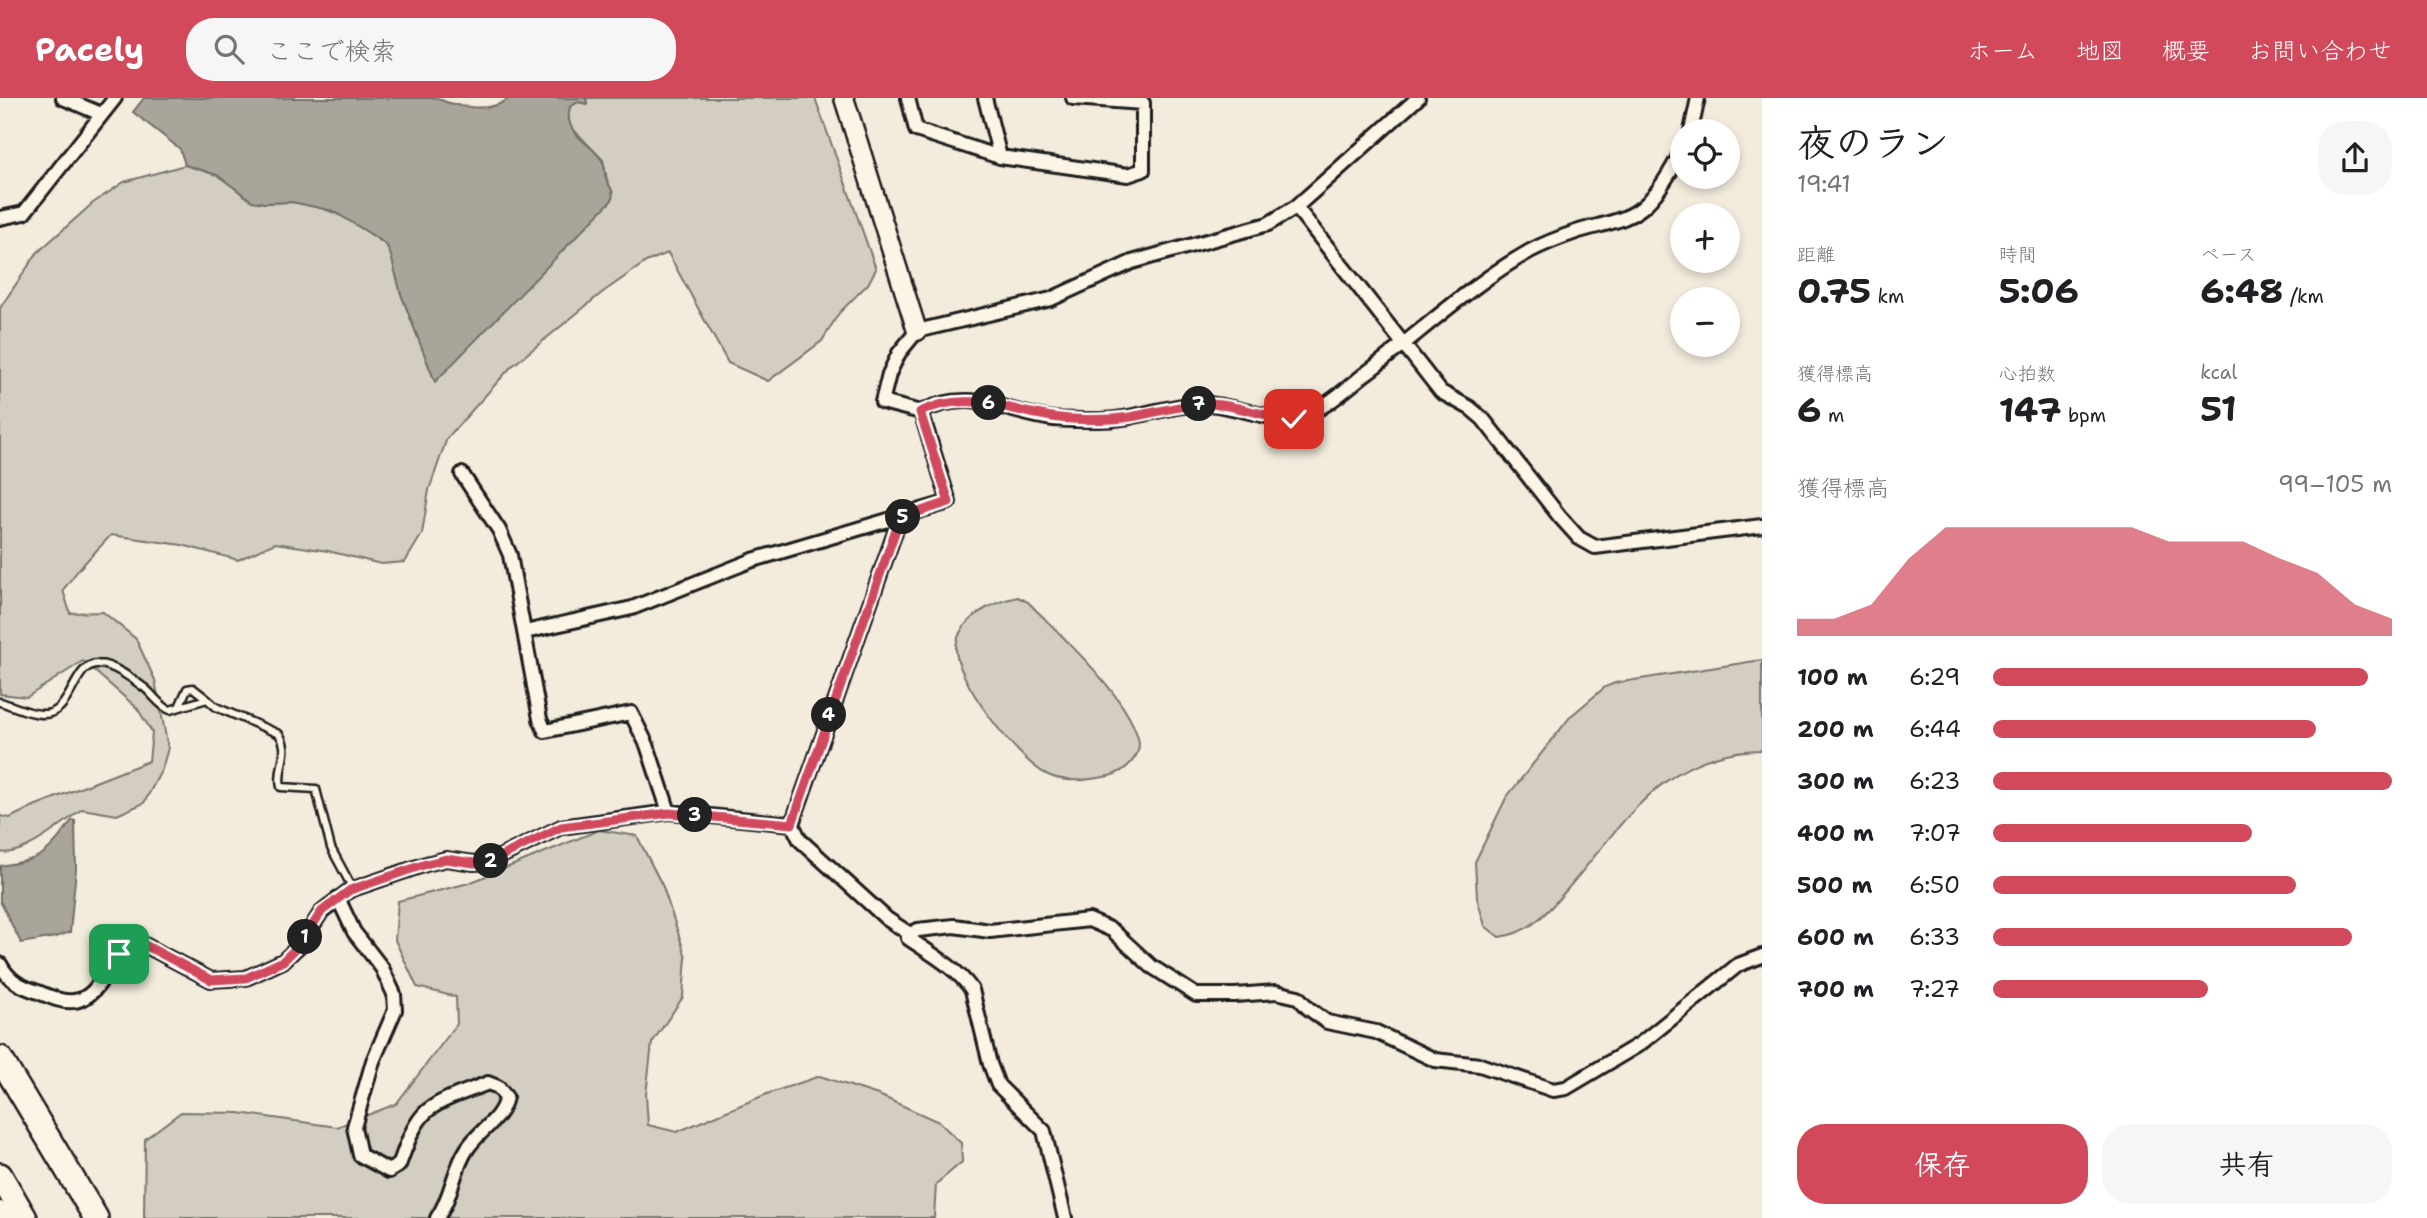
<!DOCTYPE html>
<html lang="ja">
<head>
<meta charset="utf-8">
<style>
  body { margin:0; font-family:"Shantell Sans","Klee One",sans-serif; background:#f6f6f6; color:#202124; height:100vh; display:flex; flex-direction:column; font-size:26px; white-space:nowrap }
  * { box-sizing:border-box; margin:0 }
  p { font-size:23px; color:#757577 }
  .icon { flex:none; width:38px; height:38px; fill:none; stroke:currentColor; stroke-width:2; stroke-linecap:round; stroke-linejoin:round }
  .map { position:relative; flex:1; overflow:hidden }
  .panel { display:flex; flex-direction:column; background:#fff; width:665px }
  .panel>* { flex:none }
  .fabs { position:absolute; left:1670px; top:21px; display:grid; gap:14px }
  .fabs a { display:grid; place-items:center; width:70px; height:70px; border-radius:50%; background:#fff; box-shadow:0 4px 10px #0003; font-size:35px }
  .pin { position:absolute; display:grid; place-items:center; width:60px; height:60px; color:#fff; margin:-30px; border-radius:14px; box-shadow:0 4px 10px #0006 }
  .km { position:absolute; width:35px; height:35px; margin:-18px; border-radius:50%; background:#222; color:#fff; font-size:19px; line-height:35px; text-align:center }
  .round { display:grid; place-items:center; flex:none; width:74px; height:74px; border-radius:28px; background:#f6f6f6 }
  .summary { display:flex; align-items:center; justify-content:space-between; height:119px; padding:0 35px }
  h1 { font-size:38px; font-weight:700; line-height:52px }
  .stats { display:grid; grid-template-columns:repeat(3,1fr); gap:10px; height:119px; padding:7px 35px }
  .stats div { display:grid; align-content:center }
  .stats b { font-size:35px; font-weight:700 }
  .stats small { font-size:19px; font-weight:400 }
  .stats p { font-size:19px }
  .chart { height:196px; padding:14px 35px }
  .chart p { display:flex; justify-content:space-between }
  .chart svg { width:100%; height:126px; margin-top:7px; fill:#d1495b; opacity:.7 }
  .action { display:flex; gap:14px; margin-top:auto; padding:14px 35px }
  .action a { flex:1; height:80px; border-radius:28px; background:#d1495b; color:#fff; font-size:28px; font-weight:700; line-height:80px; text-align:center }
  .action a+a { background:#f6f6f6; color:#202124 }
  ul { padding:0 35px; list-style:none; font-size:23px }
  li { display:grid; grid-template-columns:112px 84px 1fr; align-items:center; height:52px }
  li i { height:18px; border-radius:9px; background:#d1495b }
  header { display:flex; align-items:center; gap:42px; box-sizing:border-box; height:98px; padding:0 35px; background:#d1495b; color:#fff }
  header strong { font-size:33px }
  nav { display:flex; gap:38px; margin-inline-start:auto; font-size:24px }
  .search { width:490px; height:63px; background:#f6f6f6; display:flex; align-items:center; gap:18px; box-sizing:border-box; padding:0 24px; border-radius:28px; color:#757577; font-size:26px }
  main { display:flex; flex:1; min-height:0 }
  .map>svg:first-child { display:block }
  .green { fill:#d3cec1; stroke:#78756e; stroke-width:2 }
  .water { fill:#aaa59b; stroke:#716e68; stroke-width:2 }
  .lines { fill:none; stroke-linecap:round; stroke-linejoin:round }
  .lane-casing { stroke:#1c1c1c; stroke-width:11 }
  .street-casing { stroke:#1c1c1c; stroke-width:18 }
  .secondary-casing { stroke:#1c1c1c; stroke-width:23 }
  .highway-casing { stroke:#1c1c1c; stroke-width:28 }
  .lane { stroke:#fcf5e5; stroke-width:6 }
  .street { stroke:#fcf5e5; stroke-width:12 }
  .secondary { stroke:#fcf5e5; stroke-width:18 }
  .highway { stroke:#fcf5e5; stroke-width:23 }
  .route-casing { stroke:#fff; stroke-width:14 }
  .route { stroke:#d1495b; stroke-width:9 }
</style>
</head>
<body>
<header>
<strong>Pacely</strong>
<div class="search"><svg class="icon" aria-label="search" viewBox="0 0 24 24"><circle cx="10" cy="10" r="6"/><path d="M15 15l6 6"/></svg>ここで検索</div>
<nav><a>ホーム</a><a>地図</a><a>概要</a><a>お問い合わせ</a></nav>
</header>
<main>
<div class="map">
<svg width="1762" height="1120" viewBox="0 0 1762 1120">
  <rect width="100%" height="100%" fill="#f3ecdd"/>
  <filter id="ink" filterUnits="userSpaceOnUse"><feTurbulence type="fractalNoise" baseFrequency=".0143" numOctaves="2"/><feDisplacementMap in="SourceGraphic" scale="14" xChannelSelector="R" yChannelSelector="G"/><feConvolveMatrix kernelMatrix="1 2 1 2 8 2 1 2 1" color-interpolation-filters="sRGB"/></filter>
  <g filter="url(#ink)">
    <path class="green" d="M586,0H815L876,171L868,186L839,215L822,243L768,283L728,265L668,155L646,164L603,194L511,269L447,340L429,392L422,436L405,464L381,466L328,453L275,445L238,462L182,447L111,437L79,471L63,492L70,515L103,514L136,541L155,582L168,650L162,671L144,705L117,717L82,711C64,724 23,760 0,754V718L10,720L34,708L149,663L152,634L137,610L83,563L27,599L0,596V210L37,155L93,105L124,84L185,67L217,77L231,86L242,96L264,105L291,104L314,107L350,121L387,148L394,164L401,196L435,283L613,95L607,82L603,62L570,28L568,16L570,9L578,4L587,6Z
      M1018,499L1028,504C1060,537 1125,595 1138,640C1143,658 1125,674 1109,678C1089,682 1065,686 1046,676C1018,662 954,581 956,549C959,519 993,504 1018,499Z
      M1762,562V652C1661,653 1622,729 1563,796C1545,817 1528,836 1499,839L1485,828L1477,800L1475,764L1506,700L1571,618L1605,589L1615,585Z
      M599,732L637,738L663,789L686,859L683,899L652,945L646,997L648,1027L677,1034L767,996L820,978L881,998L939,1024L961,1045L962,1064L936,1086L934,1120H144L145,1041L181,1014L239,1015L337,1029L396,1006L457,926L456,899L417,889L395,842L398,803L469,785Z"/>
    <path class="water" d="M144,0H436C456,9 492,16 509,0H586L587,6L578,4L570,9C562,37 592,44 603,64C606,70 604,75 606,81C610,90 614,92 612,102L435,284L401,196L391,158L387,148L380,142L333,113L292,104L264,105L252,103L217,77L185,67L180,51L133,14Z
      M72,722L75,723L76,771L70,834L56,839L21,845L0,803V768C43,761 47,757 72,722Z"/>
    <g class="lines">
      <g class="lane-casing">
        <path id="lane" d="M0,604C14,608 27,615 41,616C73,619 72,565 98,566C113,566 134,582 146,591C154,598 160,608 170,612L207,601L216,609L279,636C292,654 276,670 281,689L316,691L331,750L353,791
          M179,609L187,591L193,590L207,601"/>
      </g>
      <g class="street-casing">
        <path id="street" d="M63,0L101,16
          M908,0L916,32L1000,59L1128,77L1143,72V5L1073,0
          M985,0L1000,59
          M1418,0L1296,109L1268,126L1132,164L1051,201L917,233L899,255L889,276L882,304L921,314C972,288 1004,315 1054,321C1067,322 1082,322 1096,322C1133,323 1168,306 1206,306C1230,306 1275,324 1294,321C1320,315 1345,292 1365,276C1420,235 1471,186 1530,153C1545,145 1564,138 1579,133C1602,126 1630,123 1647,105C1661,91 1673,70 1682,52
          M1691,33L1698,0
          M1296,109L1441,294L1470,310L1483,321L1560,419L1579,440L1595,449L1762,428
          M0,120L24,115L115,0
          M462,376L499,432L510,457L540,621L545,633L631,615L647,647L669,714
          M900,420L792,726L800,742L887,821L910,836L918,832L954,828L990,833L1089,822L1112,832L1151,868L1196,897H1235L1276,894L1298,899L1308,910L1327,924L1376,934L1435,962L1480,967L1553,992L1566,990L1640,946L1738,867L1762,858
          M525,534L632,510L753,462L949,404L921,314
          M338,800L354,834L382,870L394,896L395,912L373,963L354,1029L360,1057L389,1073L399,1067C406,1049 412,1027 427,1013C443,1000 469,993 488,985L498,989L506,999C501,1023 479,1032 467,1051C453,1072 452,1099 437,1120
          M910,836L908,840C930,855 957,870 972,892L990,966L998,987L1044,1033L1065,1120
          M0,866C9,883 20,888 38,894C48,898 63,905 74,903C106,899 107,850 141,845L211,882L246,880L283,863L300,847L322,813L350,792L426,766L446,761L474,765L489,764L561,729L669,714L792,726
          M0,1110L6,1120"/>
      </g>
      <g class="secondary-casing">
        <path id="secondary" d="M844,0L917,233"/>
      </g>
      <g class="highway-casing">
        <path id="highway" d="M0,960L96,1120
          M0,1077L25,1120"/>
      </g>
      <use href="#lane" class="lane"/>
      <use href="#street" class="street"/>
      <use href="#secondary" class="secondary"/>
      <use href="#highway" class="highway"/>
    </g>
  </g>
  <g class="lines" filter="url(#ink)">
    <g class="route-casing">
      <path id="route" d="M119,856L124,851L141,845L211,882L246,880L283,863L300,846L322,813L350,792L426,766L446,761L474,765L489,764L561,729L669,715L792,726L900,420L949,404L920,314C973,288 1018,319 1072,321C1091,322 1111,322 1130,319C1155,315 1179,307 1204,306C1235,305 1263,320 1294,321"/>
    </g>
    <use href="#route" class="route"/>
  </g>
</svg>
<div class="fabs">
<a><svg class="icon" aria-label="locate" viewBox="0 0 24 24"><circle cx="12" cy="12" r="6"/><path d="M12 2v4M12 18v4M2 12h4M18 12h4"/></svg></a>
<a>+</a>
<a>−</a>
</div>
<div class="pin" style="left:119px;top:856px;background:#1e9e55"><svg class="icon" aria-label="arrive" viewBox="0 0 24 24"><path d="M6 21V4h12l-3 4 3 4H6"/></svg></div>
<div class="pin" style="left:1294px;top:321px;background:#d93025"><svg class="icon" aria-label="check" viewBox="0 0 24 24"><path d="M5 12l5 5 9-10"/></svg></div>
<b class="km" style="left:305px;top:839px">1</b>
<b class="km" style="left:491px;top:763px">2</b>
<b class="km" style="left:695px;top:717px">3</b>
<b class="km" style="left:829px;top:617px">4</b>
<b class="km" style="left:903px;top:419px">5</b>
<b class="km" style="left:989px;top:305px">6</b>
<b class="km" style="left:1199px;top:306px">7</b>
</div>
<section class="panel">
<div class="summary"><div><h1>夜のラン</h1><p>19:41</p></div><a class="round"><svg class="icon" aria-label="share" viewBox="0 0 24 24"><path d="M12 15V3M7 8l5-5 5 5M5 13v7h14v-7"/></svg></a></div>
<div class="stats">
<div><p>距離</p><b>0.75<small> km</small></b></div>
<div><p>時間</p><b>5:06</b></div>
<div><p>ペース</p><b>6:48<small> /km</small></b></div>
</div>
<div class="stats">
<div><p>獲得標高</p><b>6<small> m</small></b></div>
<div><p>心拍数</p><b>147<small> bpm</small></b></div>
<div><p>kcal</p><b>51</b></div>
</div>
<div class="chart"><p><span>獲得標高</span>99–105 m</p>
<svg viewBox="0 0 160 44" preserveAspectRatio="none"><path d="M0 44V38L10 38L20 33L30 17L40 6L50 6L60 6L70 6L80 6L90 6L100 11L110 11L120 11L130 17L140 22L150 33L160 38V44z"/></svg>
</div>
<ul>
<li><b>100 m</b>6:29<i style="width:94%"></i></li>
<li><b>200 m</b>6:44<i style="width:81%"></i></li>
<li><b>300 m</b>6:23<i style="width:100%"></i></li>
<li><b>400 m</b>7:07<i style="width:65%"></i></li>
<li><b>500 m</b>6:50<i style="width:76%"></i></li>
<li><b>600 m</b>6:33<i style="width:90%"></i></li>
<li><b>700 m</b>7:27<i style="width:54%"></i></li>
</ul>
<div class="action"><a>保存</a><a>共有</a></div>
</section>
</main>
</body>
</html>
